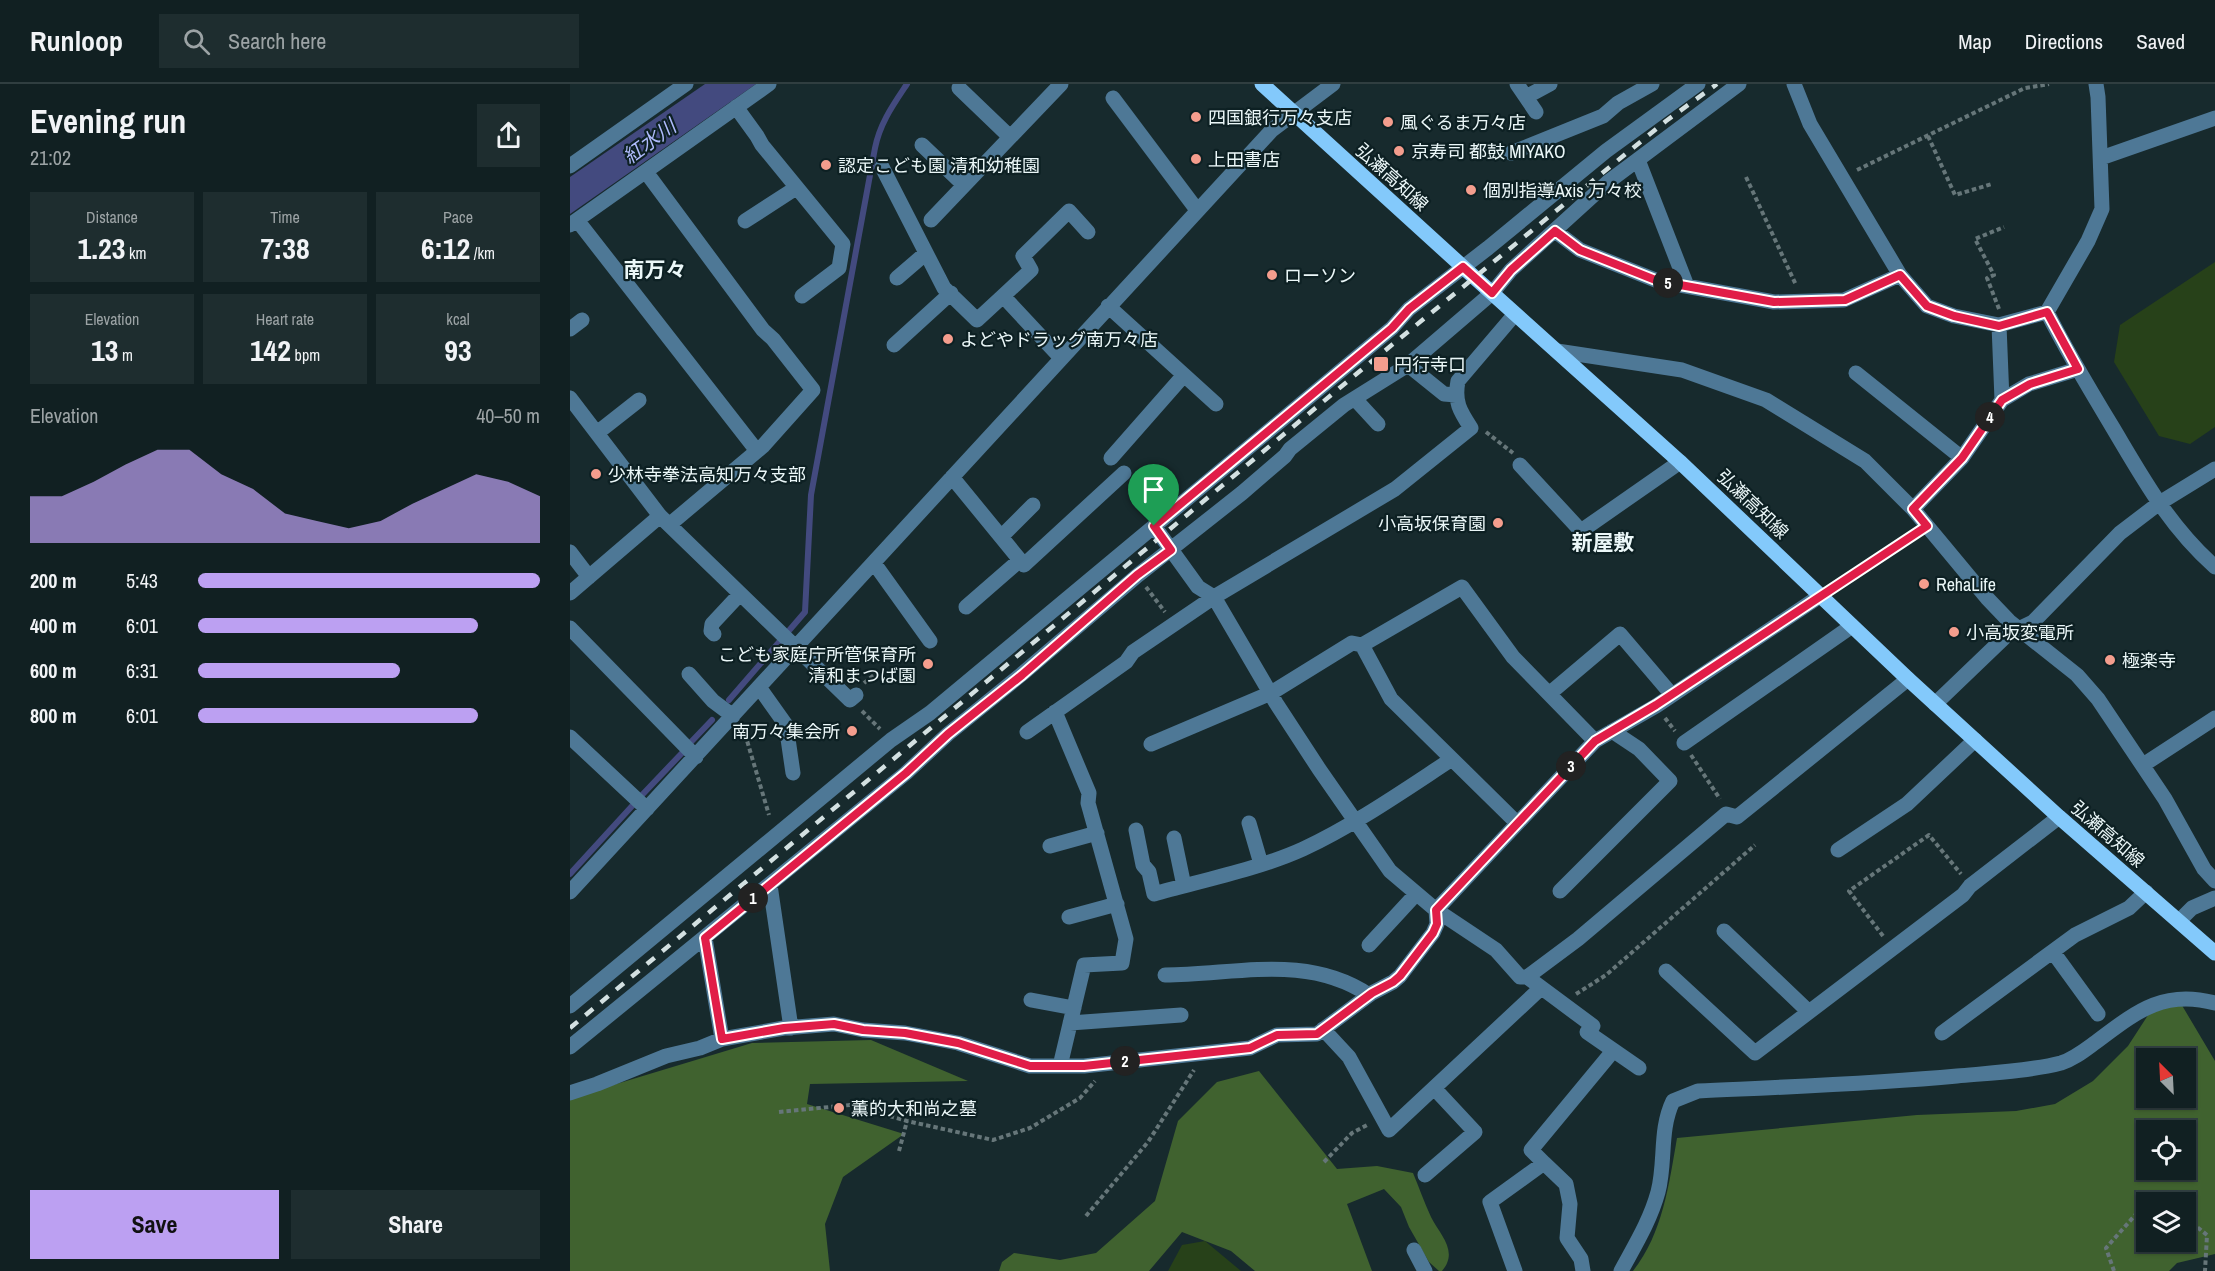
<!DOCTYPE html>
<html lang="en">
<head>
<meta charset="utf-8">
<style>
  body { margin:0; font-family:"Archivo Narrow","Noto Sans JP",sans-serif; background:#1e2d2f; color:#f1f3f6; height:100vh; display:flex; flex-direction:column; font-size:22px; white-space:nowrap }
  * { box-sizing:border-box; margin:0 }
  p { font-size:20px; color:#9ca3a5 }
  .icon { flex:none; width:33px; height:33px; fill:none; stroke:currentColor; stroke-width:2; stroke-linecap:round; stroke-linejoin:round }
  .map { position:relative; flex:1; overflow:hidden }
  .panel { display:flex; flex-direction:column; background:#112022; width:570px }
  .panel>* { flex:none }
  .needle { width:39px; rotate:336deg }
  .buttons { position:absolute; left:1566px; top:964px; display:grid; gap:12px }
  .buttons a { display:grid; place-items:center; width:60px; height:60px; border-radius:0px; background:#112022; box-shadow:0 2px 4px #0004,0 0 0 2px #303e40; font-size:30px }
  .pin { position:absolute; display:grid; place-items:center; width:51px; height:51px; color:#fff; margin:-62px -26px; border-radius:50% 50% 50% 0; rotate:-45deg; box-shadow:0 0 6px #0007 }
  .pin .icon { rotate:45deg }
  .km { position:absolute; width:30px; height:30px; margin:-15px; border-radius:50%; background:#222; color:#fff; font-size:16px; line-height:30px; text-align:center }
  .round { display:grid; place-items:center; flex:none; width:63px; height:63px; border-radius:0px; background:#1e2d2f }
  .head { display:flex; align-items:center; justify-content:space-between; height:102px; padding:0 30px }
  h1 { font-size:33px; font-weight:700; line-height:45px }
  .stats { display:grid; grid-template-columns:repeat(3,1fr); gap:9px; height:102px; padding:6px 30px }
  .stats div { display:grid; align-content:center; border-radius:0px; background:#1e2d2f; text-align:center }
  .stats b { font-size:30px; font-weight:700 }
  .stats small { font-size:16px; font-weight:400 }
  .stats p { font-size:16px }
  .chart { height:168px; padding:12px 30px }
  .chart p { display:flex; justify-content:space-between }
  .chart svg { width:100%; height:108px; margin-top:6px; fill:#bca0f2; opacity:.7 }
  .cta { display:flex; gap:12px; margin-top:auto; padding:12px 30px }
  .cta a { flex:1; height:69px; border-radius:0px; background:#bca0f2; color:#111; font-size:24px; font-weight:700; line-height:69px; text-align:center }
  .cta a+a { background:#1e2d2f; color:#f1f3f6 }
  ul { padding:0 30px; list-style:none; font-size:20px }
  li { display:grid; grid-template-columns:96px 72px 1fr; align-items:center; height:45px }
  li i { height:15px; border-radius:8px; background:#bca0f2 }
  header { display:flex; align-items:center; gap:36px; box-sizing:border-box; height:84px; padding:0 30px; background:#112022; border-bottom:2px solid #303e40 }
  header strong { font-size:28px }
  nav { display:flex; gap:33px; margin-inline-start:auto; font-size:21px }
  .search { width:420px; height:54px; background:#1e2d2f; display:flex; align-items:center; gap:15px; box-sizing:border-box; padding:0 21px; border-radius:0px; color:#9ca3a5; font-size:22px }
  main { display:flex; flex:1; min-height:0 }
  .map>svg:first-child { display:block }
  .green { fill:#274119 }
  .forest { fill:#40622f; fill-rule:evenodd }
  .water { fill:#434a7f }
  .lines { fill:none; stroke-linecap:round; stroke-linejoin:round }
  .stream { stroke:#434a7f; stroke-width:6 }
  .path { stroke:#667679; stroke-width:4; stroke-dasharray:4.5 3; stroke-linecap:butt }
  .minor { stroke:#4e7896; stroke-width:15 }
  .major { stroke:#83c9fb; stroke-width:15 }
  .rail { stroke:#d3e0e1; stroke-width:4.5; stroke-dasharray:10 10; stroke-linecap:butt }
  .route-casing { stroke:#fff; stroke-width:12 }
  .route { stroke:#e11d48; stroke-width:8 }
  .poi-dot { fill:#f49d8d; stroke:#0d2023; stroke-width:2 }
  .labels { text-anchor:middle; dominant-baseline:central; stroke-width:4.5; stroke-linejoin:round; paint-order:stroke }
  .poi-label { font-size:18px; fill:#ebf7f8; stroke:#0d2023; text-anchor:start }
  .street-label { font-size:18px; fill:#ebf7f8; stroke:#0d2023 }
  .water-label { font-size:20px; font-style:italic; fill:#afbbfc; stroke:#0d2023 }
  .quarter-label { font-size:21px; font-weight:bold; fill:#ebf7f8; stroke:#0d2023 }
</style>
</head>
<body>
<header>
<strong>Runloop</strong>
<div class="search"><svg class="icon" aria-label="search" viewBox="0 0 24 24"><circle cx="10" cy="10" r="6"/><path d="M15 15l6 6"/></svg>Search here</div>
<nav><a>Map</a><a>Directions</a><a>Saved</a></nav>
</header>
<main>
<section class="panel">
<div class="head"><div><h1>Evening run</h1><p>21:02</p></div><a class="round"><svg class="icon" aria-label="share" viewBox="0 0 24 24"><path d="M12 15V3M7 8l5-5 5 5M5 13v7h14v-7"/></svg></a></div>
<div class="stats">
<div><p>Distance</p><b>1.23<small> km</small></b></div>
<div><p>Time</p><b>7:38</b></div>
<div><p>Pace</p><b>6:12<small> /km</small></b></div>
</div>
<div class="stats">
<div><p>Elevation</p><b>13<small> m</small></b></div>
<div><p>Heart rate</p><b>142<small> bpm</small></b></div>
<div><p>kcal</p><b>93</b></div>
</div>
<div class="chart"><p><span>Elevation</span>40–50 m</p>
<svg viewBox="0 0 160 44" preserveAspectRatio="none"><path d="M0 44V25L10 25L20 19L30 12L40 6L50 6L60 16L70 22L80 32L90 35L100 38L110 35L120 28L130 22L140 16L150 19L160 25V44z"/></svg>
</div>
<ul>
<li><b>200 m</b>5:43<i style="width:100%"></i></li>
<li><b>400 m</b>6:01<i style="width:82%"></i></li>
<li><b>600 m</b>6:31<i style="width:59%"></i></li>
<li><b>800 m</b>6:01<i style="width:82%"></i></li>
</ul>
<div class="cta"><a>Save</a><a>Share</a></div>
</section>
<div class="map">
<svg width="1645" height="1187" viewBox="0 0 1645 1187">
  <rect width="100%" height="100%" fill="#172a2d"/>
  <path class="green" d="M1645,178V343L1620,360L1589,352L1544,278L1550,241Z
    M635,1157L671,1187H598L612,1161Z"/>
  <path class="forest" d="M1610,918L1645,977V1170L1607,1179L1599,1187H1063C1093,1149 1099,1100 1107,1054L1347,1031L1446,1027L1485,1020L1523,997L1558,962L1582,925ZM1576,975H1616V1014H1576ZM1576,1047H1616V1086H1576ZM1576,1119H1616V1158H1576Z
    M301,956L398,997L240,1000L237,1020L334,1050L273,1093L255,1140L260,1187H0V1014L182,959Z
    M689,987L767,1085L807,1082L843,1089C849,1103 854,1118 861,1133C870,1151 889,1167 872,1187H869L859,1178L839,1143L831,1123L814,1105L777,1120L802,1187H685L661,1167L612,1148L579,1187H429L432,1178L444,1169L490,1176L526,1169L585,1117L608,1037L647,998Z"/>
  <path class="water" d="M135,0H186L0,130V93Z"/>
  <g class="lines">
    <path class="stream" d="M159,616L235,528L241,411L305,64C310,39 323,21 337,0
      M121,658L142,636
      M72,711L112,669
      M0,790L63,721"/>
    <path class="path" d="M1358,52L1385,111L1422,100
      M1287,86L1455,4L1479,0
      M1176,93L1226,201
      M1429,225L1417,194L1424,191L1405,155L1434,143
      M916,348L943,369
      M576,503L595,528
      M1263,504L1344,450
      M294,599L304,591
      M292,627L310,645
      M1095,634L1105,647
      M173,643L199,731
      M1121,671L1150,715
      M1313,852L1279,807L1359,751L1391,790
      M1006,910L1036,891L1185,761
      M209,1028L280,1021L337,1037L423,1056L460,1044L510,1014L525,997
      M329,1067L337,1037
      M754,1078L782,1049L799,1040
      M516,1132L578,1058L624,986
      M1616,1134L1637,1151L1635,1187
      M1544,1187L1536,1164L1567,1129L1576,1135"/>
    <path class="minor" d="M947,0L966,28
      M1224,0L1240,40L1330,191L1357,222L1384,232L1429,241L1477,228L1518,157L1532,125L1528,13L1526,0
      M389,4L440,53
      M956,13L980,0
      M543,14L627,126
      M166,23L187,52L192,61L273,160L269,184L232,212
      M352,61L394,101
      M941,69L1033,32L1048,19L1082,0
      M1531,74L1645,34
      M1068,76L1117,202
      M0,82L116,0
      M312,83L374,204L407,236L433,212L491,274
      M76,88L193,246L203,255L243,306L193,362L99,441
      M7,136L187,367
      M361,136L491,0
      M175,137L226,104
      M0,141L199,0
      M985,147L1010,166L1088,197L1204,218L1274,216L1330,191
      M327,194L356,169
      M433,212L461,186L453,172L499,127L518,148
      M538,222L646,320
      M1477,228C1497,268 1520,306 1543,344C1574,396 1599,442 1645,483
      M0,245L12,236
      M324,261L381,209
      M987,267L1112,286L1196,316L1295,377L1343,425L1417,514L1439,537L1507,591L1528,615L1595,715L1634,785L1645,797
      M838,281L874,310L886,311
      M1286,289L1392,374
      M0,314L90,432L280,616L286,611
      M785,315L808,340
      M1432,316L1459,300L1508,285
      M27,349L69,316
      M541,374L614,291
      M950,381L1011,447L1110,378
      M382,393L454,481L554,389
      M1343,425L1392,374L1432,316L1429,241
      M584,442L628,503L644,513L706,619L749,685L820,787L866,826L926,866L950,893H957L1023,942L1017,948L1069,984
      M431,453L463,421
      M0,468L19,493
      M304,479L360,557
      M0,509L90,432
      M396,523L450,476
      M0,544L126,673
      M144,550L141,547L142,540L170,510
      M792,561L821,615L947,739
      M119,590L143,617L163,632
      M189,603L216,641L223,689
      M979,610L1050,550L1102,611
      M1365,620L1438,550L1463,538L1550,449L1588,420L1645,385
      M457,648L556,578L563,568L644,513L825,405L901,344C890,327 884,318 888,297L945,230
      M0,653L77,725
      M1114,659L1282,542
      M581,660L701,609L782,559L792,561L892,503L943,573L1025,657
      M1573,681L1645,634
      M679,739L691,780
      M566,746L573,781L579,788L584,810C630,797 689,785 733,765C786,740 833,707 882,675
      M604,754L614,802
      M480,762L527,749
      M1268,766L1337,720L1405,656
      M200,801L221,944
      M990,807L1100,697L1069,665L1042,647
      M0,808L702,46L763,0
      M499,833L547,820
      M1609,837L1622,824L1645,814
      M1154,847L1239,928
      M135,854L152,955
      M799,861L846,810
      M1483,868L1528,930
      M1096,887L1185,969L1393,811L1400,802L1489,733
      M595,891C665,891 736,869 799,911
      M957,893L1008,855L1156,730L1167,733L1338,595
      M461,916L504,924
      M0,922L321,656L360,629L822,244L839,225L918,164L1036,67L1128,0
      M500,939L611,931
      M753,945L779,973L819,1046L971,904
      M1372,949L1505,851L1559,824L1576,808
      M0,963L336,689L378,650L452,590L568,491L672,409L715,372L720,365L774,321L838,281L922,209L941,186L1038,98L1169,0
      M490,982H514L680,964L707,951L747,950L802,909L823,898L830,892L863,849L867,840L866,826L1025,657L1086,622L1250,512
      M0,1009L27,1000L96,972L130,964L152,955L214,944L264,940L293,946L335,949L388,959L460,982H490L514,881L552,879L556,855L518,719L519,709L485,628
      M974,1079L996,1100L1000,1120L997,1154L1011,1175L1013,1187
      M855,1091L905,1048L864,1004
      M844,1166L855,1187
      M945,1187L920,1118L974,1079L961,1066L1043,967
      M1051,1187C1065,1161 1080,1137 1088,1108C1096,1078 1089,1046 1103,1017L1128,1007C1215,1003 1301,1000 1387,992C1420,989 1460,987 1491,979C1504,975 1515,966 1526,958C1566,928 1593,905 1645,919"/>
    <path class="major" d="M692,0L893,183L1110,378L1338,595L1489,733L1645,869"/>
    <path class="rail" d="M0,944L790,287L1096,37L1147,0"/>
  </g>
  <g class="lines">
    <g class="route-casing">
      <path id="route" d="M985,147L1010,166L1088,197L1204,218L1275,216L1330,191L1357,222L1384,232L1429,242L1477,228L1508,285L1460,300L1432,316L1392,374L1343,425L1357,442L1086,621L1025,657L866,826L867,840L863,849L830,892L823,898L802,909L747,950L707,951L680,964L514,982H460L388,959L335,949L293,946L264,940L214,944L152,955L135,854L336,689L378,650L452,591L567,491L601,466L584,442L822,244L839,225L893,183L922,209L941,186Z"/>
    </g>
    <use href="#route" class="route"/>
  </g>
  <g class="poi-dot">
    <circle cx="626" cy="33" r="6"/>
    <circle cx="818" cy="38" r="6"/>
    <circle cx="829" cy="67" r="6"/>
    <circle cx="626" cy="75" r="6"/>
    <circle cx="256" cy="81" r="6"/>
    <circle cx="901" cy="106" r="6"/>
    <circle cx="702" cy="191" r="6"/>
    <circle cx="378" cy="255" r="6"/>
    <rect x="803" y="272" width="16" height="16" rx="3"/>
    <circle cx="26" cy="390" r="6"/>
    <circle cx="928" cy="439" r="6"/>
    <circle cx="1354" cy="500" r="6"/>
    <circle cx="1384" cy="548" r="6"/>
    <circle cx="1540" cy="576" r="6"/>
    <circle cx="358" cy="580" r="6"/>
    <circle cx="282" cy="647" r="6"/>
    <circle cx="269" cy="1024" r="6"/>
  </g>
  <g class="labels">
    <g class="poi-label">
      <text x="638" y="33">四国銀行万々支店</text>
      <text x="830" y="38">風ぐるま万々店</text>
      <text x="841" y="67">京寿司 都鼓 MIYAKO</text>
      <text x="638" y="75">上田書店</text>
      <text x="268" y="81">認定こども園 清和幼稚園</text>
      <text x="913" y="106">個別指導Axis 万々校</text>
      <text x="714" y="191">ローソン</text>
      <text x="390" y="255">よどやドラッグ南万々店</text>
      <text x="824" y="280">円行寺口</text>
      <text x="38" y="390">少林寺拳法高知万々支部</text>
      <text x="916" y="439" text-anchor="end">小高坂保育園</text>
      <text x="1366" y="500">RehaLife</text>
      <text x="1396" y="548">小高坂変電所</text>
      <text x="346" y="570" text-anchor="end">こども家庭庁所管保育所<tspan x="346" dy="21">清和まつば園</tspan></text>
      <text x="1552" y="576">極楽寺</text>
      <text x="270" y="647" text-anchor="end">南万々集会所</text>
      <text x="281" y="1024">薫的大和尚之墓</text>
    </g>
    <g class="street-label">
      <text transform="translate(822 93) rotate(42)">弘瀬高知線</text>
      <text transform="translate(1183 420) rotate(44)">弘瀬高知線</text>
      <text transform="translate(1538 750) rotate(41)">弘瀬高知線</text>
    </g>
    <g class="water-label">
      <text transform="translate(79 57) rotate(-36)">紅水川</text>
    </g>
    <g class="quarter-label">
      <text x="85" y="185">南万々</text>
      <text x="1033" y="458">新屋敷</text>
    </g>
  </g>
</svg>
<div class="buttons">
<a><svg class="needle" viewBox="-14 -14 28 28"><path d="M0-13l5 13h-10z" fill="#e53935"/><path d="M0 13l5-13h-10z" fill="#9ca3a5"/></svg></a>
<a><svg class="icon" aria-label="locate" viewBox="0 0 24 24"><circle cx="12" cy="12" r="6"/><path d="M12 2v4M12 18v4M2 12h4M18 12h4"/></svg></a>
<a><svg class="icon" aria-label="layers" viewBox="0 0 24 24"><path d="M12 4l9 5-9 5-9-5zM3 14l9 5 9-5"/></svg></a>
</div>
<div class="pin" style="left:584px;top:442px;background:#1e9e55"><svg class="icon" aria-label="arrive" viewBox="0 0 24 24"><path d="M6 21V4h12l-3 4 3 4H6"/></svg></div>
<b class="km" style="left:183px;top:814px">1</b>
<b class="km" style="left:555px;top:977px">2</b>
<b class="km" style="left:1001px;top:682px">3</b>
<b class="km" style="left:1420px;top:333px">4</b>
<b class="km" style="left:1098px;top:199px">5</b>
</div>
</main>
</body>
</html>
